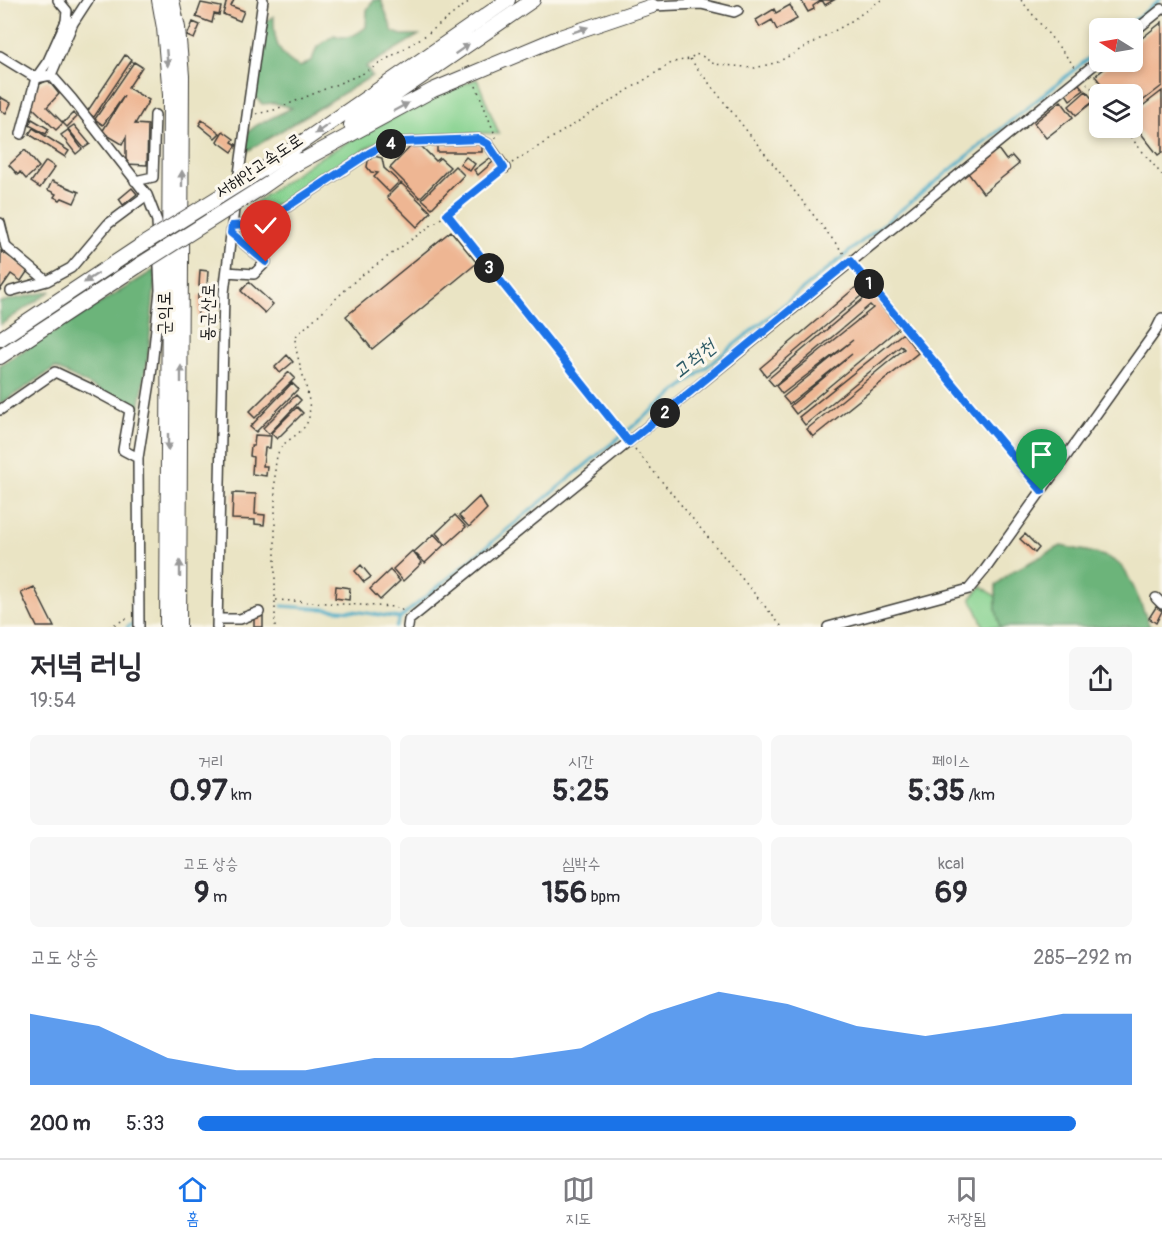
<!DOCTYPE html>
<html lang="ko">
<head>
<meta charset="utf-8">
<style>
  body { margin:0; font-family:Pangolin,"Poor Story",sans-serif; background:#f7f7f7; color:#2b2b33; height:100vh; display:flex; flex-direction:column; font-size:22px; white-space:nowrap }
  * { box-sizing:border-box; margin:0 }
  p { font-size:20px; color:#7c7c81 }
  .icon { flex:none; width:33px; height:33px; fill:none; stroke:currentColor; stroke-width:2; stroke-linecap:round; stroke-linejoin:round }
  .map { position:relative; height:627px; overflow:hidden }
  .panel { display:flex; flex-direction:column; background:#fff; flex:1 }
  .panel>* { flex:none }
  .needle { width:39px; rotate:281deg }
  .buttons { position:absolute; left:1089px; top:18px; display:grid; gap:12px }
  .buttons a { display:grid; place-items:center; width:54px; height:54px; border-radius:9px; background:#fff; box-shadow:0 3px 9px #0003; font-size:30px }
  .pin { position:absolute; display:grid; place-items:center; width:51px; height:51px; color:#fff; margin:-62px -26px; border-radius:50% 50% 50% 0; rotate:-45deg; box-shadow:0 0 6px #0007 }
  .pin .icon { rotate:45deg }
  .km { position:absolute; width:30px; height:30px; margin:-15px; border-radius:50%; background:#222; color:#fff; font-size:16px; line-height:30px; text-align:center }
  .round { display:grid; place-items:center; flex:none; width:63px; height:63px; border-radius:9px; background:#f7f7f7 }
  .headline { display:flex; align-items:center; justify-content:space-between; height:102px; padding:0 30px }
  h1 { font-size:33px; font-weight:700; line-height:45px }
  .figures { display:grid; grid-template-columns:repeat(3,1fr); gap:9px; height:102px; padding:6px 30px }
  .figures div { display:grid; align-content:center; border-radius:9px; background:#f7f7f7; text-align:center }
  .figures b { font-size:30px; font-weight:700 }
  .figures small { font-size:16px; font-weight:400 }
  .figures p { font-size:16px }
  .chart { height:168px; padding:12px 30px }
  .chart p { display:flex; justify-content:space-between }
  .chart svg { width:100%; height:108px; margin-top:6px; fill:#1a73e8; opacity:.7 }
  ul { padding:0 30px; list-style:none; font-size:20px }
  li { display:grid; grid-template-columns:96px 72px 1fr; align-items:center; height:45px }
  li i { height:15px; border-radius:8px; background:#1a73e8 }
  .menu { display:flex; justify-content:space-around; align-items:center; height:84px; border-top:2px solid #e1e1e2; background:#fff; font-size:16px; color:#7c7c81 }
  .menu a { display:grid; justify-items:center; gap:3px }
  .menu .on { color:#1a73e8 }
  .map>svg:first-child { display:block }
  .green { fill:#86d28f; stroke:#517756; stroke-width:1.5 }
  .forest { fill:#6cb47a; stroke:#44684b; stroke-width:1.5 }
  .lines { fill:none; stroke-linecap:round; stroke-linejoin:round }
  .stream { stroke:#46aac6; stroke-width:3 }
  .building { fill:#eeb693 }
  .minor-casing { stroke:#3b3a35; stroke-width:12 }
  .highway-casing { stroke:#3b3a35; stroke-width:16 }
  .path { stroke:#3b3a35; stroke-width:1.5; stroke-dasharray:1.5 4.5; stroke-linecap:butt }
  .minor { stroke:#fff; stroke-width:9 }
  .highway { stroke:#fff; stroke-width:14 }
  .highway-bridge-casing { stroke:#3b3a35; stroke-width:16; stroke-linecap:butt }
  .highway-bridge { stroke:#fff; stroke-width:14 }
  .oneway { fill:#999 }
  .route-casing { stroke:#fff; stroke-width:12 }
  .route { stroke:#1a73e8; stroke-width:8 }
  .labels { text-anchor:middle; dominant-baseline:central; stroke-width:6; stroke-linejoin:round; paint-order:stroke }
  .street-label { font-size:18px; fill:#1c1c1c; stroke:#fbf7ec }
  .water-label { font-size:20px; font-style:italic; fill:#2f5c68; stroke:#fbf7ec }
</style>
</head>
<body>
<div class="map">
<svg width="1162" height="627" viewBox="0 0 1162 627">
  <rect width="100%" height="100%" fill="#fbf7ec"/>
  <filter id="ink" filterUnits="userSpaceOnUse"><feTurbulence type="fractalNoise" baseFrequency=".0167" numOctaves="2"/><feDisplacementMap in="SourceGraphic" scale="12" xChannelSelector="R" yChannelSelector="G"/><feConvolveMatrix kernelMatrix="1 2 1 2 8 2 1 2 1" color-interpolation-filters="sRGB"/></filter>
  <filter id="wash" filterUnits="userSpaceOnUse"><feTurbulence type="fractalNoise" baseFrequency=".008" numOctaves="4" result="noise"/><feDisplacementMap in="SourceGraphic" scale="24" xChannelSelector="R" yChannelSelector="G"/><feGaussianBlur stdDeviation="1.35" result="paint"/><feColorMatrix in="noise" values="0 0 0 0 0 0 0 0 0 0 0 0 0 0 0 0 0 1.4 0 .05"/><feComposite in="paint" operator="in"/></filter>
  <g filter="url(#wash)">
    <rect width="100%" height="100%" fill="#eae4c4"/>
    <path class="green" d="M477,79L499,134L484,133L375,143L254,219L245,210L312,162L421,101Z
      M982,586L996,597V609L1000,627H984L971,598Z"/>
    <path class="forest" d="M373,0H381L393,32L402,35H419L366,67L372,76L246,152L248,132L257,125L292,108L274,103L262,104L254,95L263,23L274,16C273,40 278,57 300,67L312,60L317,47L334,35C347,40 356,35 366,27L367,10Z
      M156,269L148,356L139,410L55,368L0,404V365Z
      M51,291L0,325V302Z
      M1061,546C1079,550 1103,552 1119,564C1129,571 1145,614 1150,627H1000L996,609V585L1011,572Z"/>
    <g class="lines">
      <path class="stream" d="M1124,28L1160,0
        M282,606L353,611L400,618L600,453L1100,49
        M127,627L135,623
        M396,627L400,618"/>
    </g>
    <g id="blocks">
      <path class="building" d="M227,0H234L231,6L244,11L240,21L223,14Z
        M801,0H834L825,5L822,0L813,6L814,9L808,12Z
        M201,3L221,7L219,15L214,14L212,23L196,17Z
        M790,5L797,19L777,30L772,20L760,27L756,20L774,9L776,13Z
        M193,22L200,25L194,39L187,36Z
        M1162,22V86L1132,109V94H1109L1095,76L1113,62H1132V46Z
        M125,55L132,60L94,117L87,112Z
        M134,62L142,67L128,88L149,100L135,124L148,125L147,165L126,164V137L122,144L102,132L124,96L103,125L95,119Z
        M48,80L59,94L47,107L63,123L56,130L31,106L38,85Z
        M1079,84L1084,90L1070,100L1066,94Z
        M1086,91L1094,101L1076,115L1069,106Z
        M1162,91V152L1158,155L1132,122V114Z
        M0,97L11,103L6,113L0,110Z
        M1061,101L1073,117L1046,138L1034,123Z
        M73,113L77,117L67,127L63,123Z
        M32,119L49,129L46,134L29,125Z
        M202,120L220,133L215,138L199,125Z
        M74,125L90,144L84,148L68,129Z
        M33,128L69,151L65,157L29,134Z
        M68,130L82,149L76,154L61,135Z
        M223,131L234,139L232,142L237,145L232,152L217,141Z
        M414,143L419,144L436,161L440,158L450,167L420,198L390,168Z
        M482,144V152H437V145Z
        M998,149L1006,160L1012,156L1019,164L983,193L968,173Z
        M25,150L39,167L26,179L20,172L18,175L9,165Z
        M374,156L382,158L384,168L399,182L389,192L374,177L378,173L371,172L367,167L368,161Z
        M466,157L475,164L470,171L460,164Z
        M490,158L493,162L478,175L474,170Z
        M46,161L55,167L40,188L31,182Z
        M455,166L464,175L432,208L422,199Z
        M52,181L79,192L74,203L62,198L60,200L54,197L56,194L48,190Z
        M401,183L431,212L417,227L387,197Z
        M132,188L137,194L123,205L119,199Z
        M451,231L477,263L372,349L346,316Z
        M1,251L29,269L21,281L11,274L0,290Z
        M200,270L208,271L207,287L199,286Z
        M249,282L273,304L265,313L241,291Z
        M862,282L899,328L796,414L790,406L852,354L789,404L783,397L853,340L782,394L776,386L873,308L870,305L774,386L768,379L864,298L862,295L766,376L760,368Z
        M198,295L210,296L209,315H205V319L198,318Z
        M903,333L918,353L813,437L807,429L904,349L901,346L805,425L799,417Z
        M287,355L293,362L280,373L275,367Z
        M289,372L295,378L255,418L249,412Z
        M292,383L298,389L256,432L250,427Z
        M296,395L301,400L269,434L263,428Z
        M297,407L303,413L277,439L271,433Z
        M255,435L271,436L270,448H265L263,466H267L266,476L252,474L253,457L250,456L251,446H254Z
        M233,493L256,494L255,514L265,515L264,525L255,524V520L232,519Z
        M479,497L487,509L469,527L459,516Z
        M455,515L466,527L446,545L436,533Z
        M434,534L444,545L425,563L414,552Z
        M1025,534L1039,548L1035,553L1020,539Z
        M412,551L422,563L403,581L393,569Z
        M361,565L371,577L364,582L355,571Z
        M390,570L400,581L380,600L370,589Z
        M336,586L350,588L349,600L335,598Z
        M34,587L54,627H37L21,593Z
        M1156,607L1162,611L1156,623L1149,618Z
        M254,615H263V627H254Z"/>
    </g>
  </g>
  <g filter="url(#ink)">
    <use href="#blocks" fill-opacity="0" stroke="#3b3a35" stroke-width="1.5"/>
    <g class="lines">
      <g class="minor-casing">
        <path id="minor" d="M652,6L701,4L734,12L738,10
          M1132,33L1162,9
          M0,56L36,78L51,75L73,23L88,0
          M51,75L72,99L147,195
          M21,134L36,78L48,61L66,21L67,11L58,0
          M135,181L153,177L155,115
          M237,188L263,0
          M0,223L6,247L47,281L71,268L108,224L147,195L157,221L160,290L151,376L138,458L139,627
          M232,226L258,224L284,209L369,153L384,145L404,142L479,139L488,144L505,168
          M227,272L254,274L266,262L231,233
          M11,291L47,281
          M0,410L55,372L93,390L130,410L123,450L138,458
          M1156,598L1162,604
          M218,619H240L259,612
          M217,627L224,293L235,201
          M408,627L409,620L1100,60
          M828,627L969,589L984,571L1155,332L1162,318"/>
      </g>
      <g class="highway-casing">
        <path id="highway" d="M159,0L164,28L170,95L167,627
          M172,0L178,28L182,76L179,627
          M351,125L533,0
          M294,165L433,90L560,37L652,6
          M262,170L508,0
          M258,190L301,160
          M0,339L140,246
          M0,357L138,266"/>
      </g>
      <path class="path" d="M1021,0L1075,67
        M690,59L845,255
        M1087,83L1100,98
        M476,86L497,140
        M256,114L274,110L364,73L426,35L471,0
        M1123,128L1162,175
        M512,163L673,62L690,59L695,54L702,56L714,64L755,68L778,62L847,24L881,0
        M447,215L622,435
        M856,268L1035,484
        M635,449L782,627
        M276,600L394,607L401,609L404,613
        M109,627L130,617
        M275,627V470C276,461 277,450 284,444C293,436 306,431 309,417C313,394 295,361 295,337L358,278L447,214L498,173"/>
      <use href="#minor" class="minor"/>
      <use href="#highway" class="highway"/>
      <g class="highway-bridge-casing">
        <path id="highway-bridge" d="M140,246L262,170
          M138,266L258,190"/>
      </g>
      <use href="#highway-bridge" class="highway-bridge"/>
    </g>
    <defs><path id="oneway-solid" d="M-6-.8H1V-3.2L6.5 0L1 3.2V.8H-6Z" transform="scale(1.5)"/></defs>
    <g class="oneway">
      <use href="#oneway-solid" transform="translate(580 30) rotate(-19)"/>
      <use href="#oneway-solid" transform="translate(462 49) rotate(-35)"/>
      <use href="#oneway-solid" transform="translate(167 58) rotate(85)"/>
      <use href="#oneway-solid" transform="translate(401 107) rotate(-28)"/>
      <use href="#oneway-solid" transform="translate(322 129) rotate(145)"/>
      <use href="#oneway-solid" transform="translate(182 179) rotate(-90)"/>
      <use href="#oneway-solid" transform="translate(91 278) rotate(146)"/>
      <use href="#oneway-solid" transform="translate(181 374) rotate(-90)"/>
      <use href="#oneway-solid" transform="translate(168 442) rotate(90)"/>
      <use href="#oneway-solid" transform="translate(180 569) rotate(-90)"/>
    </g>
  </g>
  <g class="lines" filter="url(#ink)">
    <g class="route-casing">
      <path id="route" d="M266,262L231,233L232,226L258,224L284,209L369,153L384,145L404,142L479,139L488,144L504,168L447,214L629,442L850,261L1042,491"/>
    </g>
    <use href="#route" class="route"/>
  </g>
  <g class="labels">
    <g class="street-label">
      <text transform="translate(259 166) rotate(-34)">서해안고속도로</text>
      <text transform="translate(208 312) rotate(-88)">동군산로</text>
      <text transform="translate(164 313) rotate(-90)">군익로</text>
    </g>
    <g class="water-label">
      <text transform="translate(694 359) rotate(-39)">고척천</text>
    </g>
  </g>
</svg>
<div class="buttons">
<a><svg class="needle" viewBox="-14 -14 28 28"><path d="M0-13l5 13h-10z" fill="#e53935"/><path d="M0 13l5-13h-10z" fill="#7c7c81"/></svg></a>
<a><svg class="icon" aria-label="layers" viewBox="0 0 24 24"><path d="M12 4l9 5-9 5-9-5zM3 14l9 5 9-5"/></svg></a>
</div>
<div class="pin" style="left:1042px;top:491px;background:#1e9e55"><svg class="icon" aria-label="arrive" viewBox="0 0 24 24"><path d="M6 21V4h12l-3 4 3 4H6"/></svg></div>
<div class="pin" style="left:266px;top:262px;background:#d93025"><svg class="icon" aria-label="check" viewBox="0 0 24 24"><path d="M5 12l5 5 9-10"/></svg></div>
<b class="km" style="left:869px;top:284px">1</b>
<b class="km" style="left:665px;top:413px">2</b>
<b class="km" style="left:489px;top:268px">3</b>
<b class="km" style="left:391px;top:144px">4</b>
</div>
<section class="panel">
<div class="headline"><div><h1>저녁 러닝</h1><p>19:54</p></div><a class="round"><svg class="icon" aria-label="share" viewBox="0 0 24 24"><path d="M12 15V3M7 8l5-5 5 5M5 13v7h14v-7"/></svg></a></div>
<div class="figures">
<div><p>거리</p><b>0.97<small> km</small></b></div>
<div><p>시간</p><b>5:25</b></div>
<div><p>페이스</p><b>5:35<small> /km</small></b></div>
</div>
<div class="figures">
<div><p>고도 상승</p><b>9<small> m</small></b></div>
<div><p>심박수</p><b>156<small> bpm</small></b></div>
<div><p>kcal</p><b>69</b></div>
</div>
<div class="chart"><p><span>고도 상승</span>285–292 m</p>
<svg viewBox="0 0 160 44" preserveAspectRatio="none"><path d="M0 44V15L10 20L20 33L30 38L40 38L50 33L60 33L70 33L80 29L90 15L100 6L110 11L120 20L130 24L140 20L150 15L160 15V44z"/></svg>
</div>
<ul>
<li><b>200 m</b>5:33<i style="width:94%"></i></li>
</ul>
</section>
<nav class="menu">
<a class="on"><svg class="icon" aria-label="home" viewBox="0 0 24 24"><path d="M3 11l9-7 9 7M6 9v11h12V9"/></svg>홈</a>
<a><svg class="icon" aria-label="map" viewBox="0 0 24 24"><path d="M3 6l6-2 6 2 6-2v14l-6 2-6-2-6 2zM9 4v14M15 6v14"/></svg>지도</a>
<a><svg class="icon" aria-label="saved" viewBox="0 0 24 24"><path d="M7 4h10v16l-5-4-5 4z"/></svg>저장됨</a>
</nav>
</body>
</html>
